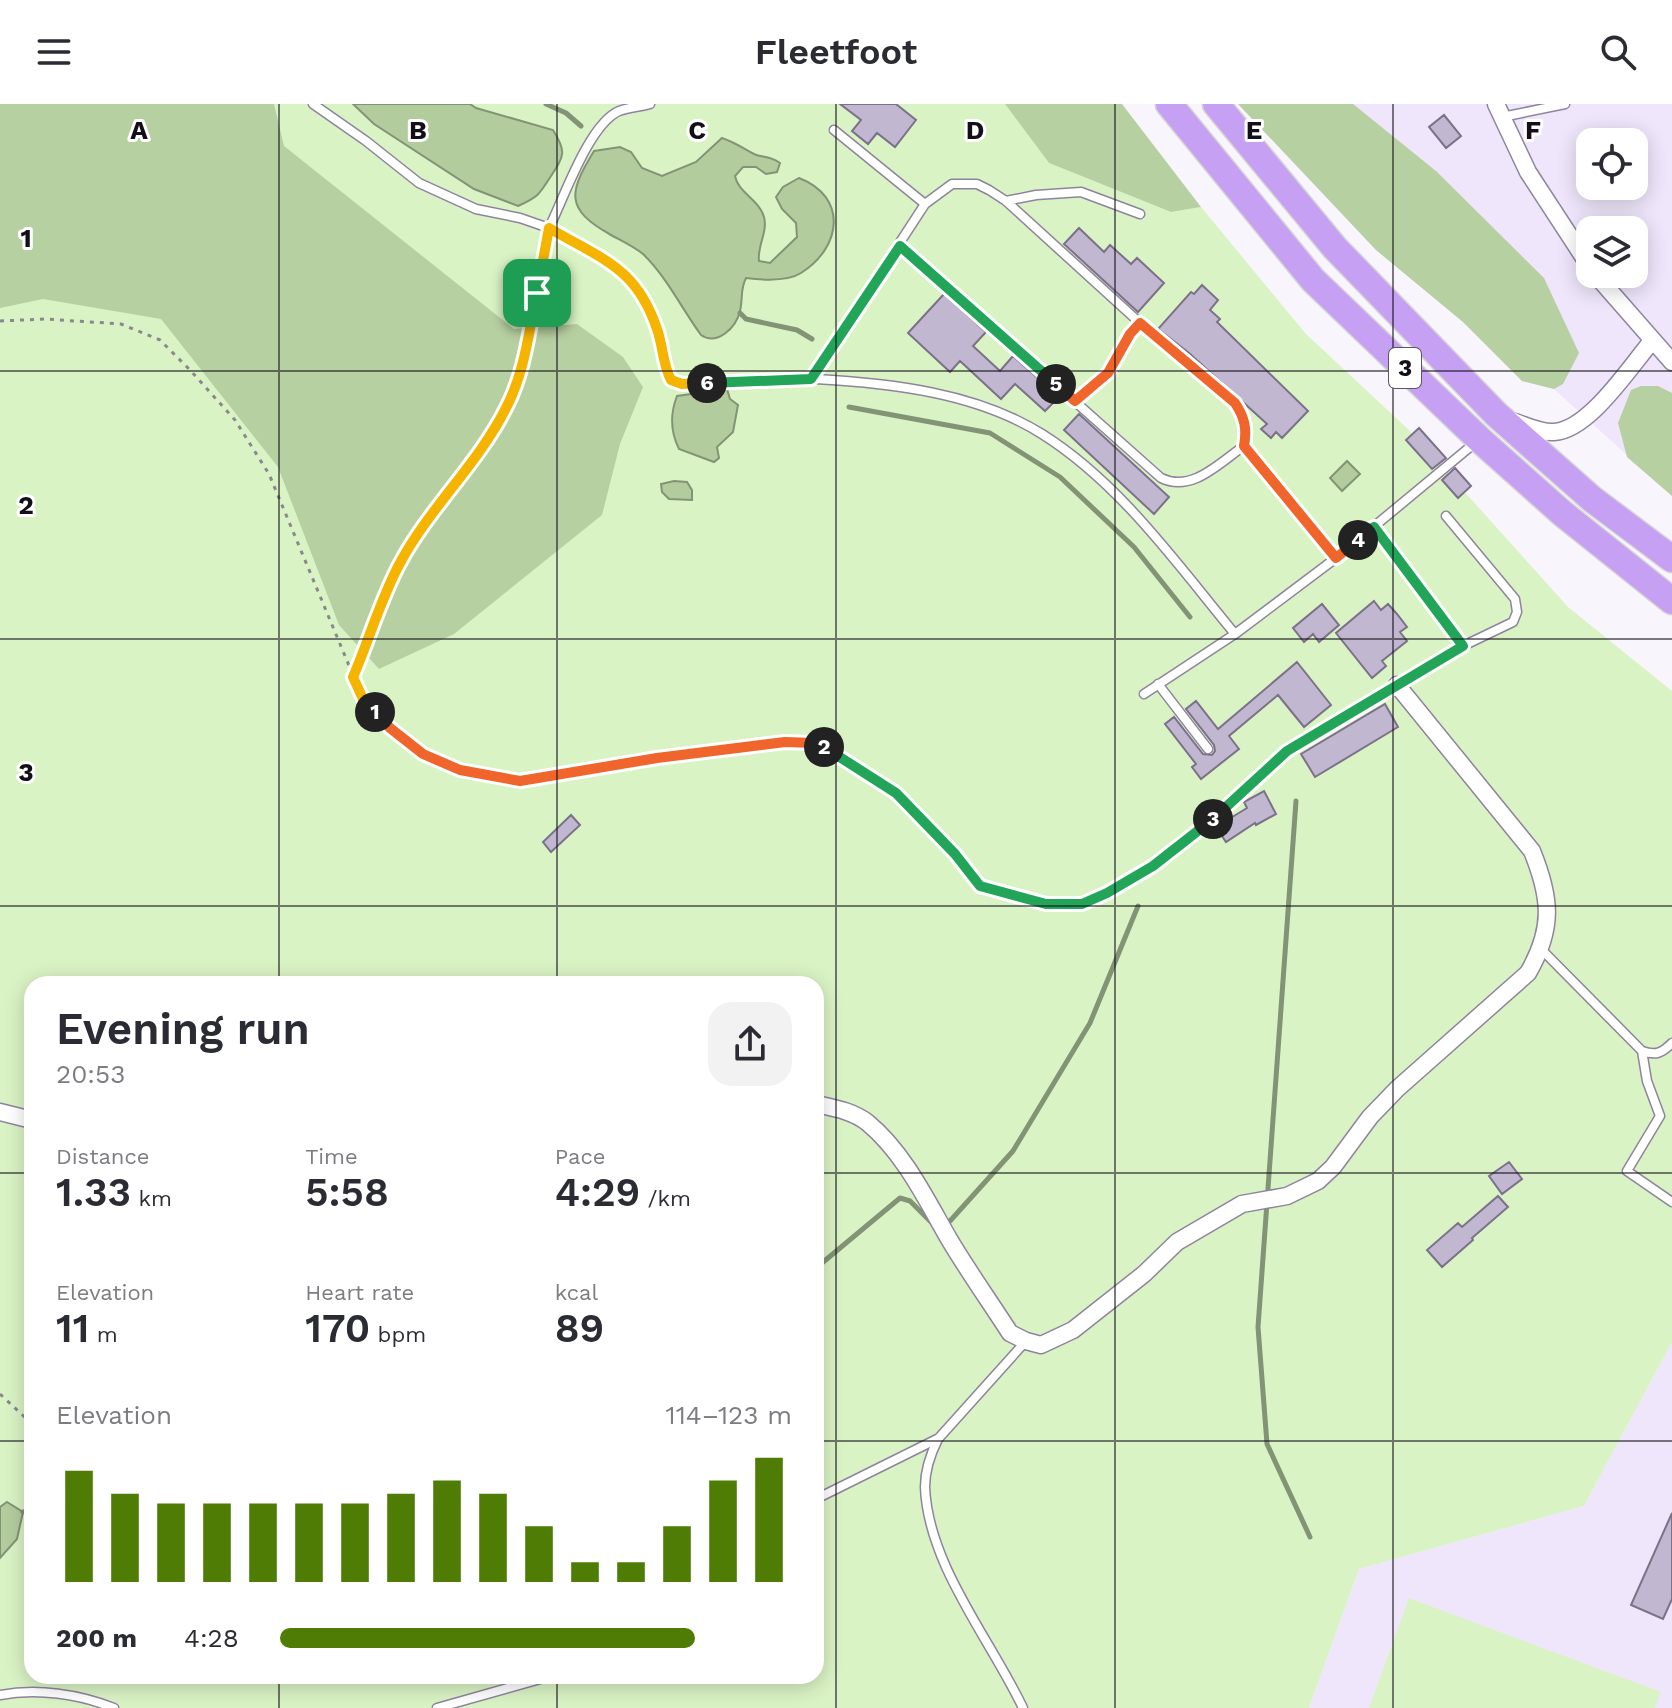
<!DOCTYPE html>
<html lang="en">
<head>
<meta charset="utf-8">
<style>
  body { margin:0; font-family:"Work Sans",sans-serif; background:#f2f2f3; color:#2b2b33; height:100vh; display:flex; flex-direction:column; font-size:30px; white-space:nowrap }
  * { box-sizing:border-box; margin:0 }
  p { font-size:26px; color:#7c7c81 }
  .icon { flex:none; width:44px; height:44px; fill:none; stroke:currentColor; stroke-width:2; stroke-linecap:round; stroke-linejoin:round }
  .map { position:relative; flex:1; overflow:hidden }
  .side { position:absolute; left:24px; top:872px; width:800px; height:708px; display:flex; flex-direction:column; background:#fff; border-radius:24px; box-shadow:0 4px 20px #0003 }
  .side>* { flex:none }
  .tools { position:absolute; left:1576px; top:24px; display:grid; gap:16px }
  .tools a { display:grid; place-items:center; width:72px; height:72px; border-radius:16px; background:#fff; box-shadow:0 4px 20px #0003; font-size:40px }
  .pin { position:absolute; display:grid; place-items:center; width:68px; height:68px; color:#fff; margin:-34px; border-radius:16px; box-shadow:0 4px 12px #0006 }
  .km { position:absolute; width:40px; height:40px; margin:-20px; border-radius:50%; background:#222; color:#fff; font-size:22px; line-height:40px; text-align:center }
  .round { display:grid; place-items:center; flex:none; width:84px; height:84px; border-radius:24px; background:#f2f2f3 }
  .summary { display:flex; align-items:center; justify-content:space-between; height:136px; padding:0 32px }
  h1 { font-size:44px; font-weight:600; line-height:60px }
  .figures { display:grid; grid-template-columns:repeat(3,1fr); gap:12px; height:136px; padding:8px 32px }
  .figures div { display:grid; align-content:center }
  .figures b { font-size:40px; font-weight:600 }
  .figures small { font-size:22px; font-weight:400 }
  .figures p { font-size:22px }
  .chart { height:224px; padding:16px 32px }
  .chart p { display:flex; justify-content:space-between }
  .chart svg { width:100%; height:144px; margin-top:8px; stroke:#4e7c04; stroke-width:6 }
  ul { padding:0 32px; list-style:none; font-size:26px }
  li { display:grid; grid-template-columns:128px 96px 1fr; align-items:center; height:60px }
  li i { height:20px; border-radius:10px; background:#4e7c04 }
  header { display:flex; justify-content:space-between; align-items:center; height:104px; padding:0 32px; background:#fff; font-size:36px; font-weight:600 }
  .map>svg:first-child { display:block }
  .built { fill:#efe6fb; fill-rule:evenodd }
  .green { fill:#daf3c5; fill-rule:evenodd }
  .forest { fill:#b7d0a1 }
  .water { fill:#b3cc9d; stroke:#839375; stroke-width:2 }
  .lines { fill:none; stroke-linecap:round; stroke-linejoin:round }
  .stream { stroke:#839375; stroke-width:5 }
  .building { fill:#c2b7d1; stroke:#7b7189; stroke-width:2 }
  .service-casing { stroke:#8e849d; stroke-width:11 }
  .minor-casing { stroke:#8e849d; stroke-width:19 }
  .trunk-casing { stroke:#d5d4d5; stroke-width:29 }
  .path { stroke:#8a878f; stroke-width:3; stroke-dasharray:4 6; stroke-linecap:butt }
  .service { stroke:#fff; stroke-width:8 }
  .minor { stroke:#fff; stroke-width:16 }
  .trunk { stroke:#c6a0f3; stroke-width:26 }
  .split-1-casing { stroke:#fff; stroke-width:16 }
  .split-2-casing { stroke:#fff; stroke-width:16 }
  .split-3-casing { stroke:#fff; stroke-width:16 }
  .split-4-casing { stroke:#fff; stroke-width:16 }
  .split-5-casing { stroke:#fff; stroke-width:16 }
  .split-6-casing { stroke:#fff; stroke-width:16 }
  .split-7-casing { stroke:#fff; stroke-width:16 }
  .split-1 { stroke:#f5b400; stroke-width:10 }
  .split-2 { stroke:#f0652b; stroke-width:10 }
  .split-3 { stroke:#22a559; stroke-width:10 }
  .split-4 { stroke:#22a559; stroke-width:10 }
  .split-5 { stroke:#f0652b; stroke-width:10 }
  .split-6 { stroke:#22a559; stroke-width:10 }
  .split-7 { stroke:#f5b400; stroke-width:10 }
  .grid { fill:none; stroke:#130f18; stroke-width:2; stroke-opacity:0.55 }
  .labels { text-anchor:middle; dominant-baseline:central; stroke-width:6; stroke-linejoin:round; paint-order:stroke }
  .shield { fill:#fff; stroke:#5a575d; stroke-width:2 }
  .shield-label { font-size:24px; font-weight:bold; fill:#130f18 }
  .grid-label { font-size:26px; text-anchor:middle; font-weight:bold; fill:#130f18; stroke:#fff; stroke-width:6; stroke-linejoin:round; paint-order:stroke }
</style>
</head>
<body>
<header><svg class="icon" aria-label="menu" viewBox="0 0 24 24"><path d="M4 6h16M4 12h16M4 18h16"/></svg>Fleetfoot<svg class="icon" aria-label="search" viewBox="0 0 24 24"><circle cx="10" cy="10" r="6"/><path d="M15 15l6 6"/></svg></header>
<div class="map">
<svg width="1672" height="1604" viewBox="0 0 1672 1604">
  <rect width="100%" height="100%" fill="#f8f6fc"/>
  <path class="built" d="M1238,0H1672V392L1554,285L1522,277L1463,218L1376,146ZM1590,38H1634V82H1590ZM1590,126H1634V170H1590Z
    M1672,1238V1604H1309L1359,1465L1584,1402Z"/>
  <path class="green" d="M0,0H1005L1049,59L1171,108L1201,103L1306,230L1409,326L1568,503L1672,587V1238L1584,1402L1359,1465L1309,1604H0ZM32,880H816V1572H32Z
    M1409,1494L1661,1588L1655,1604H1369Z"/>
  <path class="forest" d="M0,0H274L284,42L514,225L577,220L623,253L643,283L620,340L602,411L454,530L379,565L339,521L278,363L161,215L43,195L0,204Z
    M1005,0H1122L1201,103L1171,108L1049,59Z
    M1238,0H1353L1436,67L1544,174L1579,249L1563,280L1554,285L1522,277L1463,218L1376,146Z
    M1641,282H1658L1672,289V392L1627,353L1618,319L1631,286Z"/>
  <path class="water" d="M353,0H470L476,4L553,26C567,48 564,52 551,72C539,91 538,93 518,102L474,85L374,20Z
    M722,34C734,38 743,44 754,50C762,54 768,51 780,59L777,68L766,70L756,63H743L735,72C738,89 759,95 764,113C768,128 757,142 759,157L770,159L797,133L796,119L782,105L776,93L783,83L799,74C848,93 842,143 801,169C787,178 762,176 746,174C740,185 743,195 740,207C736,224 717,242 701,231C682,205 666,172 643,150C633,142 622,137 611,131C564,105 569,88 594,47L620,43L631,48L642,64L662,72L696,58Z
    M727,285L730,295L738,301L733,328L717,343L719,354L714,358L679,345C670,327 670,310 677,292Z
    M1347,357L1360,370L1342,387L1330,374Z
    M674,377L687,378L692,386V396L669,395L662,388L661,380Z
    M7,1398L23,1408L17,1435L0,1454V1403Z"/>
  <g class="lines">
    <path class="stream" d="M546,0L566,9L581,22
      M740,209L746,215L797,226L812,235
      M849,303L990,329L1060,373L1134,443L1190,513
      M1296,697L1258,1223L1267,1340L1310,1433
      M945,1118L950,1117L1013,1047L1090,919L1138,802
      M816,1164L900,1094L910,1097L932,1119
      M23,1408L32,1405"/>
  </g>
  <path class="building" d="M840,0H896L916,16L895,43L877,29L868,40L852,27L861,16Z
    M1444,11L1461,32L1446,44L1429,23Z
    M1079,124L1104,148L1110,141L1131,160L1137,154L1164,179L1138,208L1064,140Z
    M1202,181L1218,196L1210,206L1220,215L1217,218L1308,307L1282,334L1276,328L1271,334L1261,325L1267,320L1189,249L1158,225L1191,188L1194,190Z
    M944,190L986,228L973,242L1000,267L1013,252L1059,293L1045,307L1015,280L1001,295L960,257L950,268L908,229Z
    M1079,310L1169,393L1154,410L1064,326Z
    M1419,324L1446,354L1432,365L1406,336Z
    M1455,364L1471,382L1458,394L1442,376Z
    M1374,497L1381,506L1388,500L1397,510L1407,523L1400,528L1407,537L1382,557L1386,562L1372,574L1336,529Z
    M1322,500L1339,521L1319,538L1313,530L1304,538L1293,524Z
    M1297,558L1331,601L1304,623L1278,591L1229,632L1239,645L1201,675L1192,663L1196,660L1165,620L1174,613L1203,650L1212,651L1215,647L1214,641L1186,605L1196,597L1218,625Z
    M1385,600L1398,623L1315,673L1301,650Z
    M1264,687L1276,710L1256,721L1255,719L1226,738L1216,723L1247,704L1244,698Z
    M571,711L580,721L551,748L543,738Z
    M1509,1058L1522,1075L1502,1090L1489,1072Z
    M1498,1092L1508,1103L1472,1134L1473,1136L1442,1163L1427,1146L1458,1119L1462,1123Z
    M1672,1409V1495L1663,1515L1631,1501Z"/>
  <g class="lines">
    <g class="service-casing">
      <path id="service" d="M313,0L366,37L419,79L476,105L520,114L549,124L612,160L632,176L648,201L671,276L682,280C706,279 730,279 755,278C774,277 795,274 815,275C891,279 977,289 1042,330C1120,379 1177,460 1235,530
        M1502,13L1565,0
        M834,26L925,100
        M1006,97L1036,91L1081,88L1140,110
        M549,124C564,94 589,20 619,7C629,3 640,3 650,0
        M900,142L1161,374C1192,389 1219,359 1244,342
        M811,275L925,100L952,80H977L989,86L1006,97L1140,219L1235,299C1245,314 1247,325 1244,342L1336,454
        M1075,297L1108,269L1130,230L1140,219
        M1374,423L1463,542
        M1158,580L1208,645
        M1144,590L1235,530L1336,454L1476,338
        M1211,717L1287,647L1463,542L1513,518L1517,508L1515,495L1446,412
        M1542,846L1642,947C1656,952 1662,949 1672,939
        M1642,947L1647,977L1660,1012L1627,1067L1672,1098
        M816,1395L937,1335
        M0,1591C37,1584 79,1590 114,1604
        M437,1604L551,1572
        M1023,1604C991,1536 928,1461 925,1383C925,1367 931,1349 938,1335L1026,1237"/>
    </g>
    <g class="minor-casing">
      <path id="minor" d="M1496,0L1528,68L1590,163
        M1595,170L1672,258
        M1512,317C1525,321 1540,329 1554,328C1589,326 1629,264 1652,237
        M816,1000C834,1004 853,1007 868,1019C904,1049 926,1095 949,1135C968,1167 990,1198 1010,1229L1026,1237L1041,1241L1073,1226L1144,1170L1177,1138L1242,1100L1287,1092L1318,1077L1333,1063L1370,1013L1397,985L1528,869C1554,824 1551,794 1532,747L1397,581
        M0,1008L32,1016"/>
    </g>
    <g class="trunk-casing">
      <path id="trunk" d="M1169,0L1313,176L1479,335L1562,409L1672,497
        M1216,0L1335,144L1496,310L1592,395L1672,455"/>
    </g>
    <path class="path" d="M0,217L45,215L121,220L160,236L190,266L235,316L269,370L363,595L390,624L423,650L460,666L520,677L657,654L785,638L814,639L833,646L896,689L955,750L980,782L1046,800H1082L1107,789L1153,762L1202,725
      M353,573C376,518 394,461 428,412C455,374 492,341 509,297C530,246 536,190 547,136
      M0,1290L32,1320"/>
    <use href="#service" class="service"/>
    <use href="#minor" class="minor"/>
    <use href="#trunk" class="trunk"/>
  </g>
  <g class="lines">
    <g class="split-1-casing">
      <path id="split-1" d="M375,608L363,595L353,573C369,536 381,494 400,459C430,403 479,359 507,302C525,267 529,226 537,189"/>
    </g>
    <g class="split-2-casing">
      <path id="split-2" d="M375,608L390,624L423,650L460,666L520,677L657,654L785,638L814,639L824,643"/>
    </g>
    <g class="split-3-casing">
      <path id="split-3" d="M824,643L896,689L955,750L980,782L1046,800H1082L1107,789L1153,762L1213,715"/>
    </g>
    <g class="split-4-casing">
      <path id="split-4" d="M1213,715L1287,647L1463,542L1374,423L1358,436"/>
    </g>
    <g class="split-5-casing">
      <path id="split-5" d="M1056,280L1075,297L1108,269L1130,230L1140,219L1235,299C1245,314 1247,325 1244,342L1336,454L1358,436"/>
    </g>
    <g class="split-6-casing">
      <path id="split-6" d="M707,279L811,275L900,142L1056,280"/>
    </g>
    <g class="split-7-casing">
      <path id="split-7" d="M537,189L549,124C603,156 637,163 658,228C663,244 663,261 671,276L682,280L707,279"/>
    </g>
    <use href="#split-1" class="split-1"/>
    <use href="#split-2" class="split-2"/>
    <use href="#split-3" class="split-3"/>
    <use href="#split-4" class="split-4"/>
    <use href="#split-5" class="split-5"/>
    <use href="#split-6" class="split-6"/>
    <use href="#split-7" class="split-7"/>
  </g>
  <path class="grid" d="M279,0V880M557,0V880M836,0V1604M1115,0V1604M1393,0V1604M0,267H1672M0,535H1672M0,802H1672M0,1069H32M816,1069H1672M0,1337H32M816,1337H1672M279,1572V1604M557,1572V1604"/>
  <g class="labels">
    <rect class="shield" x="1389" y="244" width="32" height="40" rx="6"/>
    <g class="shield-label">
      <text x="1405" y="264">3</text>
    </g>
  </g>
  <g class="grid-label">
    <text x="139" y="35">A</text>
    <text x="418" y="35">B</text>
    <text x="697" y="35">C</text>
    <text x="975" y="35">D</text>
    <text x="1254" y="35">E</text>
    <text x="1533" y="35">F</text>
    <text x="26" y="143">1</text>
    <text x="26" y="410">2</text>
    <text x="26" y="677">3</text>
  </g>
</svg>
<div class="tools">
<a><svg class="icon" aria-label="locate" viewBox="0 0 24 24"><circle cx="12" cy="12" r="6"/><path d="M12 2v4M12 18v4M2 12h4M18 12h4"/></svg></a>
<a><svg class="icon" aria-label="layers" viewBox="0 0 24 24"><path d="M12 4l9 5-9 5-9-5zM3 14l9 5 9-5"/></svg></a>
</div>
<div class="pin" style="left:537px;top:189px;background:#1e9e55"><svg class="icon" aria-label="arrive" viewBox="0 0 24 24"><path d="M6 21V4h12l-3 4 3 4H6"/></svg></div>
<b class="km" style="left:375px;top:608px">1</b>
<b class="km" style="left:824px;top:643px">2</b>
<b class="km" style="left:1213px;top:715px">3</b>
<b class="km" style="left:1358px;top:436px">4</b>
<b class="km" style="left:1056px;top:280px">5</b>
<b class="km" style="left:707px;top:279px">6</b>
<section class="side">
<div class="summary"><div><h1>Evening run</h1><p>20:53</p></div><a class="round"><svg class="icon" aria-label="share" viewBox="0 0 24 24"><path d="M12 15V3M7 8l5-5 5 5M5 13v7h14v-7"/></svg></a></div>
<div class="figures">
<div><p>Distance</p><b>1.33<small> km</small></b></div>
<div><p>Time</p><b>5:58</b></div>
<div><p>Pace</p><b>4:29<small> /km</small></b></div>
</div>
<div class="figures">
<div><p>Elevation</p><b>11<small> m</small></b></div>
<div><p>Heart rate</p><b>170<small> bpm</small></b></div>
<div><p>kcal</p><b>89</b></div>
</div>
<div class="chart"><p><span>Elevation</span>114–123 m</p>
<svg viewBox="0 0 160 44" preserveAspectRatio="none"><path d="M5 44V10M15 44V17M25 44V20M35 44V20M45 44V20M55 44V20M65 44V20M75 44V17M85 44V13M95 44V17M105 44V27M115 44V38M125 44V38M135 44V27M145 44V13M155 44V6"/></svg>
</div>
<ul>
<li><b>200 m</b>4:28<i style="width:81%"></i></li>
</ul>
</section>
</div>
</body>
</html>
